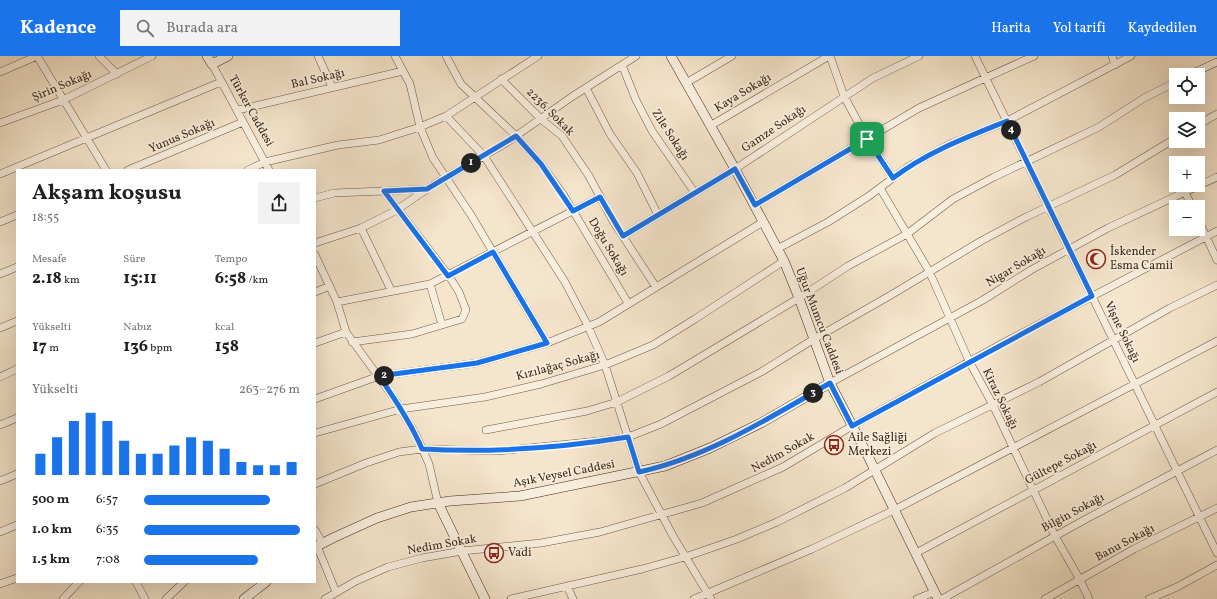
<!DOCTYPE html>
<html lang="tr">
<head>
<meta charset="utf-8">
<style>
  body { margin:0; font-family:Vollkorn,serif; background:#f2f2f2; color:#202124; height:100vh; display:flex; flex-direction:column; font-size:15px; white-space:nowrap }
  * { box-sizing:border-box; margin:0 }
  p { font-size:13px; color:#757577 }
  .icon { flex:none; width:22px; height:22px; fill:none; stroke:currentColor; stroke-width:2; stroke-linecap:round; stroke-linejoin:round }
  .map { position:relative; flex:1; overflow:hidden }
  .side { position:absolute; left:16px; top:113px; width:300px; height:414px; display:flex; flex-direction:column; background:#fff; border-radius:0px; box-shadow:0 4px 16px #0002 }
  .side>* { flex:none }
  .buttons { position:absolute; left:1169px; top:12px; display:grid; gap:8px }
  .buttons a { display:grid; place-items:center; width:36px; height:36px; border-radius:0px; background:#fff; box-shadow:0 4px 16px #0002; font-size:20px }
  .pin { position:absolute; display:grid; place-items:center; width:34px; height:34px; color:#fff; margin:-17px; border-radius:8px; box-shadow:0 2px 6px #0006 }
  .km { position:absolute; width:20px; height:20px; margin:-10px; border-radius:50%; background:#222; color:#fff; font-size:11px; line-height:20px; text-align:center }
  .round { display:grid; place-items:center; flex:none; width:42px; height:42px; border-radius:0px; background:#f2f2f2 }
  .summary { display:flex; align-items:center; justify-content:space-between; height:68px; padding:0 16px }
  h1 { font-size:22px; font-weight:700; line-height:30px }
  .metrics { display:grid; grid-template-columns:repeat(3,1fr); gap:6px; height:68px; padding:4px 16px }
  .metrics div { display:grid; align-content:center }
  .metrics b { font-size:17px; font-weight:700 }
  .metrics small { font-size:11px; font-weight:400 }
  .metrics p { font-size:11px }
  .chart { height:112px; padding:8px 16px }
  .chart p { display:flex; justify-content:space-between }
  .chart svg { width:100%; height:72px; margin-top:4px; stroke:#1a73e8; stroke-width:6 }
  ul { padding:0 16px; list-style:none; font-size:13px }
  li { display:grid; grid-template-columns:64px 48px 1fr; align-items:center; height:30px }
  li i { height:10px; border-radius:5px; background:#1a73e8 }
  header { display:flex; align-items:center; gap:24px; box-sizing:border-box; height:56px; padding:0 20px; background:#1a73e8; color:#fff }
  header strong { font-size:19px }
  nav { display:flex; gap:22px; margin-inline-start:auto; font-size:14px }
  .search { width:280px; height:36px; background:#f2f2f2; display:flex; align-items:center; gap:10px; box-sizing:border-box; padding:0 14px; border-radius:0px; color:#757577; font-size:15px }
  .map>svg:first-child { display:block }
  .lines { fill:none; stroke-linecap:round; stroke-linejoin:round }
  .street-casing { stroke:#6d5744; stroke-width:8 }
  .secondary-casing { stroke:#402816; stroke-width:10 }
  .street { stroke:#f8eede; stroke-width:7 }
  .secondary { stroke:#f8eede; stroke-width:9 }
  .route-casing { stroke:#fff; stroke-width:8 }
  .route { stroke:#1a73e8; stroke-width:5 }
  .labels { text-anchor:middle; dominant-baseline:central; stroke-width:3.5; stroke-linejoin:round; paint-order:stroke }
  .street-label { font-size:12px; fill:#402816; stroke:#f8eede }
  .poi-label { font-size:12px; fill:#402816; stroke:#f8eede; text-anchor:start }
</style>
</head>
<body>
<header>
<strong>Kadence</strong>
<div class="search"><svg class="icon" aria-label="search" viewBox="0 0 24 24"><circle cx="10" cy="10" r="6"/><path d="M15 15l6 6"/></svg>Burada ara</div>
<nav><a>Harita</a><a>Yol tarifi</a><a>Kaydedilen</a></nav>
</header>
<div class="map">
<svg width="1217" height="543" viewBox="0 0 1217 543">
  <rect width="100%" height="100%" fill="#f5e5cc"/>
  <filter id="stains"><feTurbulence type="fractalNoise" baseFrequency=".005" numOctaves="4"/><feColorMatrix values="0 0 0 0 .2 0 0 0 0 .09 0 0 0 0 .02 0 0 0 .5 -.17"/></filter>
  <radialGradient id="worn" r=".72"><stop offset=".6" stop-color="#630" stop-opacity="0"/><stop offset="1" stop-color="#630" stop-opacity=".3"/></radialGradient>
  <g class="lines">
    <g class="street-casing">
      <path id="street" d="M37,0L106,114
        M99,0L117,18
        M318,0L332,31
        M395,0L410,28L420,71L433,102L471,159L547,287
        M446,0L461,28L516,80L541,108L563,138L628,247
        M830,0L844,40L867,83L893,122
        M975,0L1217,497
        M1112,0L1115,9
        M212,8L269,114
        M622,9L636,44L652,75L695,137
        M0,16L37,0
        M1189,19L1217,6
        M501,23L542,64L562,80L589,120L613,165L656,231
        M686,27L732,0
        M586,32L610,78L637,117L658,159
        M238,54L403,15
        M446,60L484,100L565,226L588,270L605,309L639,416L673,480L711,543
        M0,67L63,44L152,0
        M1198,69L1217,58
        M710,70L829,0
        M128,114L243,66
        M248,114L265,106L338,89L379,84L420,71L446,60L538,0
        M0,118L221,26
        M880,132L929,215L969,305L993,349L1055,480L1080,524L1089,543
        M384,135L426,133
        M1185,136L1192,151
        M315,142L334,137L384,135L449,220L459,236L466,254L462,263L412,278L352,286
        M755,149L919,52L1034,0
        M1198,163L1217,204
        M0,166L17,159
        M361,172L391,234
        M623,180L735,113L873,22L919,0
        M315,187L361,172L395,155L433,129L506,87L573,40L636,0
        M777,193L828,166L869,140L909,110L950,88L1007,65L1131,0
        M315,199L337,246L346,276L396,345L416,379L429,408L438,447
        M0,218L17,211
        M430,228L442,269
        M315,236L330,230
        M337,246L430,228L600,141
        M0,272L17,265
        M315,287L346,276
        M0,321L17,313
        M830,327L983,244L1031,214L1108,172L1217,121
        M315,343L379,320L477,307L547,287L599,266L763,166
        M0,369L17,362
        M486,374L587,355L617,346L669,320L799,242L848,210L907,178L953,143L994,121L1099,71L1144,42L1176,26
        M315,377L401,353L485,341L541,328L605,309L653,289L695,263L784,205
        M0,425L17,418
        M315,428L366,407L399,396L422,393L497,395L599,385L628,381L661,368L761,316L814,283L891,239L981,185L1026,161L1115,119L1176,82
        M315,474L322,487
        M0,476L17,469
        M317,490L336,536
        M916,497L1217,336
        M136,526L145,543
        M0,528L17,522
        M567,530L573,543
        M63,543L79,526
        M166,543L184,526
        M325,543L356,525L388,511L422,502L462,495L541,487L600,476L702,447L783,411L852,370L1005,286L1217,175
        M511,543L642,513L685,501L737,483L777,466L845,432L935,377L1039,326L1170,252L1217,229
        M694,543L812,493L894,454L1217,285
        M917,543L934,536
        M942,543L1086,463L1217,394
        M1045,543L1134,493L1217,452
        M1149,543L1177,531L1217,509"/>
    </g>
    <g class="secondary-casing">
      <path id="secondary" d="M207,0L212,8L228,0
        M671,0L735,113L784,205L799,242L830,327L867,398L938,543
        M438,447L485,543
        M315,491L335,481L377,462L411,451L450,445L520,440L665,410L710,392L761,367L830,327
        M244,543L266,526"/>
    </g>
    <use href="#street" class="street"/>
    <use href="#secondary" class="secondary"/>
  </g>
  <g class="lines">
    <g class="route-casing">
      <path id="route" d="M1007,65L1092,240L852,370L830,327C769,362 708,401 639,416L628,381C560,392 491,397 422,393C411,367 395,343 379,320L477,307L547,287L493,196L448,220L384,135L427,133L516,80L541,108L573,155L600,141L623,180L735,113L755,149L867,83L893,122C927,96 967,81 1007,65Z"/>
    </g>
    <use href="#route" class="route"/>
  </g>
  <defs>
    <g id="mosque-ring" transform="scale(1)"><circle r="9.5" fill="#f8eede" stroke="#8f2418" stroke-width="1.5"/><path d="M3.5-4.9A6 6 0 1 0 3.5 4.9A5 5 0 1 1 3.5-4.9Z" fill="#8f2418"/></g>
    <g id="bus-ring" transform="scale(1)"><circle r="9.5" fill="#f8eede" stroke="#8f2418" stroke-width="1.5"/><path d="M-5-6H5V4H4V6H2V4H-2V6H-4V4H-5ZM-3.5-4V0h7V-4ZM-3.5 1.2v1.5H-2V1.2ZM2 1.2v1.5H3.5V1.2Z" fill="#8f2418"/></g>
  </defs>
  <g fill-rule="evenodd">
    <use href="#mosque-ring" x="1096" y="203"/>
    <use href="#bus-ring" x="834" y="389"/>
    <use href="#bus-ring" x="494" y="497"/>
  </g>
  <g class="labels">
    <g class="street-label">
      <text transform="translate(318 23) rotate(-13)">Bal Sokağı</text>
      <text transform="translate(62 30) rotate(-23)">Şirin Sokağı</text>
      <text transform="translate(743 37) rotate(-31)">Kaya Sokağı</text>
      <text transform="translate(251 55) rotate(61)">Türker Caddesi</text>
      <text transform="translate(550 56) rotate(45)">2236. Sokak</text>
      <text transform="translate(774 73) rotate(-34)">Gamze Sokağı</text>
      <text transform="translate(670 79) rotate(57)">Zile Sokağı</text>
      <text transform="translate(182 80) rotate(-23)">Yunus Sokağı</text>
      <text transform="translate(608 191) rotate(59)">Doğu Sokağı</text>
      <text transform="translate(1016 211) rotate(-31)">Nigar Sokağı</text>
      <text transform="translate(819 265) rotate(69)">Uğur Mumcu Caddesi</text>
      <text transform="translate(1122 276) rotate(64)">Vişne Sokağı</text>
      <text transform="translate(558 310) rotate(-15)">Kızılağaç Sokağı</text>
      <text transform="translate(1000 343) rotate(64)">Kiraz Sokağı</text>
      <text transform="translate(783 397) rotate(-29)">Nedim Sokak</text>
      <text transform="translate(1061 407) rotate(-28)">Gültepe Sokağı</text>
      <text transform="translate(564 418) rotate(-11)">Aşık Veysel Caddesi</text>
      <text transform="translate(1073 457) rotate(-28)">Bilgin Sokağı</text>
      <text transform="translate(1125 487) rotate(-28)">Banu Sokağı</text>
      <text transform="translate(442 489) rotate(-10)">Nedim Sokak</text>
    </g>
    <g class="poi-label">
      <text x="1110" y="196">İskender<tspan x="1110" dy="14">Esma Camii</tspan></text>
      <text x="848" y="382">Aile Sağliği<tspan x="848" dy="14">Merkezi</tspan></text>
      <text x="508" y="497">Vadi</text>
    </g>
  </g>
  <rect width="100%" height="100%" filter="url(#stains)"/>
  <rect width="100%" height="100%" fill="url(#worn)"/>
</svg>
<div class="buttons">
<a><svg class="icon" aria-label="locate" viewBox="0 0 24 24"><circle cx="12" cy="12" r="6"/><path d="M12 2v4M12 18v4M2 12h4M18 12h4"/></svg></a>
<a><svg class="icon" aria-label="layers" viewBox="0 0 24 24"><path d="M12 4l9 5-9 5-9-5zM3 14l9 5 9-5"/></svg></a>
<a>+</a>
<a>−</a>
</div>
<div class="pin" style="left:867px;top:83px;background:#1e9e55"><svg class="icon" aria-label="arrive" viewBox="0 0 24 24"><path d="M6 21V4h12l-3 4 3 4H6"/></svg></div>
<b class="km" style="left:471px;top:107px">1</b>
<b class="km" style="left:384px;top:320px">2</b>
<b class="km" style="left:813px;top:337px">3</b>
<b class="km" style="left:1011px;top:74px">4</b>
<section class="side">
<div class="summary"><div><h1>Akşam koşusu</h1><p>18:55</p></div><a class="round"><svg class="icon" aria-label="share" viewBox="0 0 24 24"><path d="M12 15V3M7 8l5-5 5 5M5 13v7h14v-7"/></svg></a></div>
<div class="metrics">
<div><p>Mesafe</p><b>2.18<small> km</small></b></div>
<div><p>Süre</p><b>15:11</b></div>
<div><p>Tempo</p><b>6:58<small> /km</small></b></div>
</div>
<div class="metrics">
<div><p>Yükselti</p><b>17<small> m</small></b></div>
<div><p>Nabız</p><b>136<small> bpm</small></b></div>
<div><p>kcal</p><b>158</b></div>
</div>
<div class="chart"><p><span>Yükselti</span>263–276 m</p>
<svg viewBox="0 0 160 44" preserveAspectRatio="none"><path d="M5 44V31M15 44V21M25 44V11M35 44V6M45 44V11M55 44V23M65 44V31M75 44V31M85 44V26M95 44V21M105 44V23M115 44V28M125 44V36M135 44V38M145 44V38M155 44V36"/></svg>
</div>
<ul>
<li><b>500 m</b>6:57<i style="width:81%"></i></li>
<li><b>1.0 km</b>6:35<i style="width:100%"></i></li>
<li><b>1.5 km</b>7:08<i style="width:73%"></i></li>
</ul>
</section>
</div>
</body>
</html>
